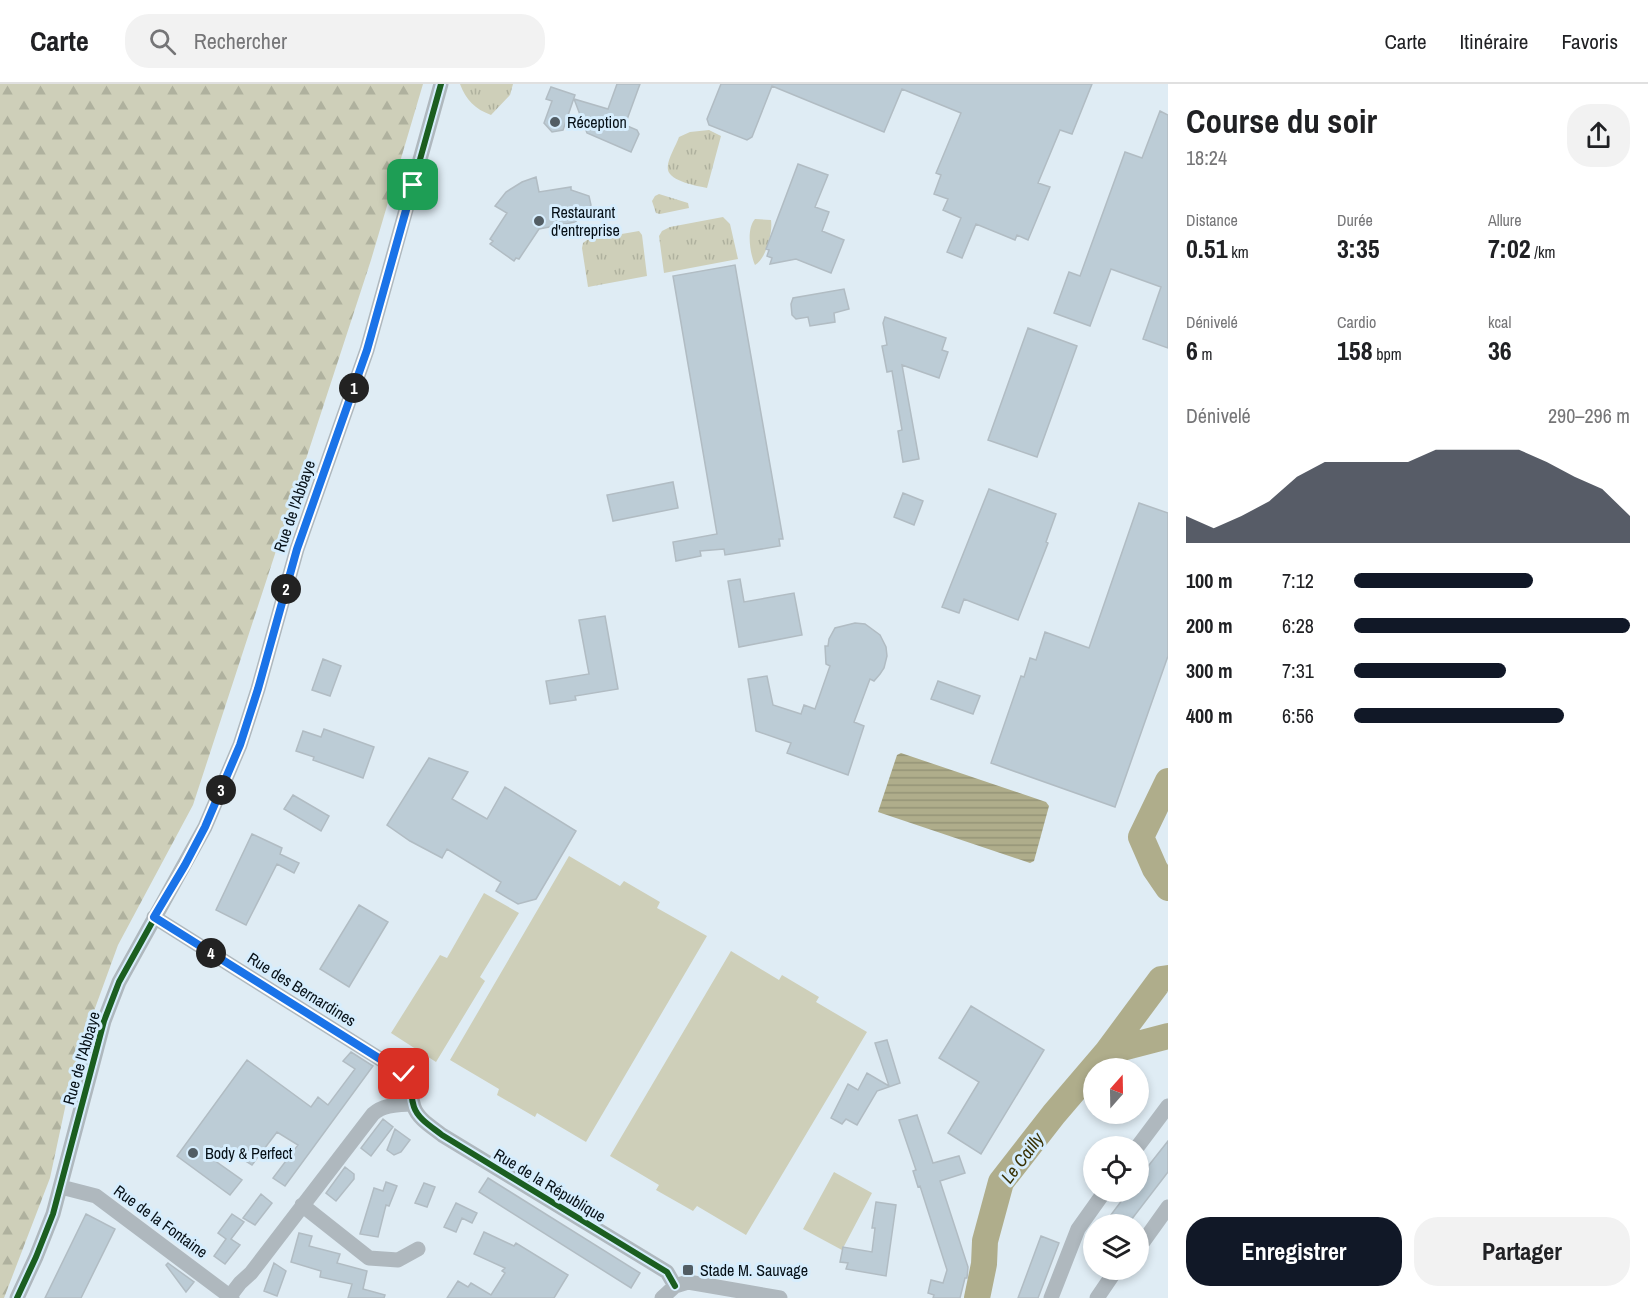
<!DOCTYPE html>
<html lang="fr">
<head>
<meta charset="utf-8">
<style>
  body { margin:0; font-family:"Archivo Narrow",sans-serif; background:#f2f2f2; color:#202124; height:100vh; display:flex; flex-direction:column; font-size:22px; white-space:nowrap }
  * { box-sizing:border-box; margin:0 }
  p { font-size:20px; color:#757577 }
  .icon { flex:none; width:33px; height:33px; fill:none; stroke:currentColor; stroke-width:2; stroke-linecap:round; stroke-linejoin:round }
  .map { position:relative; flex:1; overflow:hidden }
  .drawer { display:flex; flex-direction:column; background:#fff; width:480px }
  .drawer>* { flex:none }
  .needle { width:39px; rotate:20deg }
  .tools { position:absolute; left:1083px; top:974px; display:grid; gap:12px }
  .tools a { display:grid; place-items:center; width:66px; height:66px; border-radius:50%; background:#fff; box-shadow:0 3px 9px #0003; font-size:30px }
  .pin { position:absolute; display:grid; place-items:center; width:51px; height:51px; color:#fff; margin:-26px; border-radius:12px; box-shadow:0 3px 9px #0006 }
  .km { position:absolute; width:30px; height:30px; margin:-15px; border-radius:50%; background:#222; color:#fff; font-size:16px; line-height:30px; text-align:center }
  .round { display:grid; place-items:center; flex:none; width:63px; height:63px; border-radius:24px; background:#f2f2f2 }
  .headline { display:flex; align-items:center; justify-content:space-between; height:102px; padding:0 18px }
  h1 { font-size:33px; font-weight:700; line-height:45px }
  .figures { display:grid; grid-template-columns:repeat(3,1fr); gap:9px; height:102px; padding:6px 18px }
  .figures div { display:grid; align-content:center }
  .figures b { font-size:26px; font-weight:700 }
  .figures small { font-size:16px; font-weight:400 }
  .figures p { font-size:16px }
  .chart { height:168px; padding:12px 18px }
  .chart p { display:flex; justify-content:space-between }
  .chart svg { width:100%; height:108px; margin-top:6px; fill:#111827; opacity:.7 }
  .action { display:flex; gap:12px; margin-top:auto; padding:12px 18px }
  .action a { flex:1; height:69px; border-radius:24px; background:#111827; color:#fff; font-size:24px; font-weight:700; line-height:69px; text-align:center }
  .action a+a { background:#f2f2f2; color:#202124 }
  ul { padding:0 18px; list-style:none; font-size:20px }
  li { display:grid; grid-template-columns:96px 72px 1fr; align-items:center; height:45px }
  li i { height:15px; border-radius:8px; background:#111827 }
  header { display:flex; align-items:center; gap:36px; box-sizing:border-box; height:84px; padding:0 30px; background:#fff; border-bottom:2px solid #e0e0e0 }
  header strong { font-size:28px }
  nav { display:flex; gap:33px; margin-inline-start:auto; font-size:21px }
  .search { width:420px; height:54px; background:#f2f2f2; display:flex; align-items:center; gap:15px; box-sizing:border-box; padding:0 21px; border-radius:24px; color:#757577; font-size:22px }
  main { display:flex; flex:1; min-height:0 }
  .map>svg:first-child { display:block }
  .grass { fill:url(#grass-tufts) }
  .forest { fill:url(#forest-firs) }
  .park { fill:#cecfb9 }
  .water { fill:url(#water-rules) }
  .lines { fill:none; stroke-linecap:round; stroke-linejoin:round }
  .river { stroke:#afad8b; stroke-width:26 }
  .building { fill:#bcccd6; stroke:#b1bcc3; stroke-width:1.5 }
  .minor { stroke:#afb8be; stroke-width:15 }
  .cycleway-casing { stroke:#d6edfd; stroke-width:10 }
  .cycleway { stroke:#1b5e20; stroke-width:6 }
  .route-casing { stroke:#fff; stroke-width:12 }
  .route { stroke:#1a73e8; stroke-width:8 }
  .poi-dot { fill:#525d64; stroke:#d6edfd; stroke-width:2 }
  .labels { text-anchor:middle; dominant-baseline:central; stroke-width:6; stroke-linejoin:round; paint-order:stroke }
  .poi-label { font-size:16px; fill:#061017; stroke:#d6edfd; text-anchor:start }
  .street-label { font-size:16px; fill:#061017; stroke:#d6edfd }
  .water-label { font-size:18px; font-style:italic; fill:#383103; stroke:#d6edfd }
</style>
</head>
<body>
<header>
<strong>Carte</strong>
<div class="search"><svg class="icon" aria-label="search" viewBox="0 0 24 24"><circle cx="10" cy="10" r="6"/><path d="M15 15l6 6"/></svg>Rechercher</div>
<nav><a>Carte</a><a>Itinéraire</a><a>Favoris</a></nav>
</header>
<main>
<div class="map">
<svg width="1168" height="1214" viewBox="0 0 1168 1214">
  <defs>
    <pattern id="grass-tufts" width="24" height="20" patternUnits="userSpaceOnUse" patternTransform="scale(1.5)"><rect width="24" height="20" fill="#cecfb9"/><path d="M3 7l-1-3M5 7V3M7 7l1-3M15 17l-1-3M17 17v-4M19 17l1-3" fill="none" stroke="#afb19e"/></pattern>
    <pattern id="forest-firs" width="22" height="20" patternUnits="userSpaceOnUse" patternTransform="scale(1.5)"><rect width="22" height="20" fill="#cecfb9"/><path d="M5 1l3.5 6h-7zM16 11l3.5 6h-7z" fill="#afb19e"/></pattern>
    <pattern id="water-rules" width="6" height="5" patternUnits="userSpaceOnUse" patternTransform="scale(1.5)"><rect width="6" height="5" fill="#afad8b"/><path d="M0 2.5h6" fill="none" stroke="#959477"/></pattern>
  </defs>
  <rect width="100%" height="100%" fill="#dfecf4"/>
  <path class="grass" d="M460,0H513L510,11L491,31C475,25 466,16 460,0Z
    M709,46L721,52L707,104C697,102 670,97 668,86C666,77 676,62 679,53L690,48Z
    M659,110L688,119L689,124L660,130L656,129L652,117L655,112Z
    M723,133L730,140L738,175L664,189L659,152L662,147L670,143Z
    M755,135L771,136C773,148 766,175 755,181C750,170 746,145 755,135Z
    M639,147L642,151L647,192L588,203L582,164L583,159L587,156Z"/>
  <path class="forest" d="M0,0H423L371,176L193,721L118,861L74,982L50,1094L4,1214H0Z"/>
  <path class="park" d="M569,772L620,802L624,797L660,818L657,824L707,852L586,1058L537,1029L535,1033L497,1011L499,1005L450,976Z
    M484,809L519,829L480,893L485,897L436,978L391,949L440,871L447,874Z
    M731,867L779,896L782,891L819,913L816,918L867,948L746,1151L697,1122L693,1127L656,1106L659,1101L610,1072Z
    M834,1088L872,1109L842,1166L803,1145Z"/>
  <path class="water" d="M901,669L1046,718L1049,722L1034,777L1030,779L878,728L897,671Z"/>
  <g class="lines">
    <path class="river" d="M1168,697L1141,753L1155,785L1168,804
      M1107,968L1161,895L1168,894
      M977,1214L984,1180L985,1157L1001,1098L1054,1030L1107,968L1168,952"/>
  </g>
  <path class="building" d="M617,0H640L625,41L637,46L639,50L631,68L587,49L574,15L608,25Z
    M721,0H1092L1072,50L1060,46L1038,99L1050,103L1028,156L1017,151L1015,156L976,140L962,174L947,168L961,134L943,126L948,115L934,110L941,91L936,89L961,29L902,5L884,48L772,2L752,53L747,56L709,41L707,35Z
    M551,3L575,11L563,46L552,48L544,39L552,17L546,15Z
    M1160,27L1168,31V264L1143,255L1161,203L1111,185L1090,242L1054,229L1069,188L1080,192L1125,68L1142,74Z
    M798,80L828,91L815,123L829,128L822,147L844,156L831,189L796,175L770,180L772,174L767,172L769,166L766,165Z
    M536,93L539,108L571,103V106L589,112L591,121L583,133L576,135V138L539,145L519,175L516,174L514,177L490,160L493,157L490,155L507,129L495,122L506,108L522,98Z
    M735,181L783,455H779L780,462L725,471L724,465L700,467L701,472L676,477L673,458L717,450L673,192Z
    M844,205L849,225L834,229L835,238L810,242L808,233L796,235L792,231L791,220L793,214Z
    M885,233L946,254L942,266L948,268L939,294L902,281L919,375L903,378L898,347L902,346L892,287L887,288L882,262L887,261L883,239Z
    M1028,244L1077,262L1037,373L988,356Z
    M673,398L678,424L613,437L607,411Z
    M989,405L1056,430L1046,458L1048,459L1018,536L964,515L959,529L942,523Z
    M903,409L923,417L914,441L894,433Z
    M1139,419L1168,429V572L1115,723L991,679L1021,592L1024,593L1030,574L1036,576L1045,548L1089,564Z
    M740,495L744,518L794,509L802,551L739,563L728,497Z
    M605,532L618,605L575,612L576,616L550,620L546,597L589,590L579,536Z
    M855,539L865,540L880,551L886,563L887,572L884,584L880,590L874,597L870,595L854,638L864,642L848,691L787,669L791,659L756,647L748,595L767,592L773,621L801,630L804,621L815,625L830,582L826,580L825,562H828L829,555L835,544Z
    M323,575L341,582L330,612L312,606Z
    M938,597L980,612L973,630L931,615Z
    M324,645L374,663L363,694L313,676L314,673L296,667L303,647L321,653Z
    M429,674L468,688L452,715L487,735L505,703L576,747L536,815L518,820L496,807L501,798L447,765L442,774L410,757L387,741Z
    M293,711L329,732L321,747L284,725Z
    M252,750L282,764L280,770L299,779L294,789L277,780L246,841L216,826Z
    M359,821L388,838L349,903L320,885Z
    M971,922L1044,966L981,1070L948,1049L979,998L939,974Z
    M887,956L900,999L877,1007L857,1041L846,1035L842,1040L831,1034L848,1000L858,1006L867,989L889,1002L875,959Z
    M351,968L373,982L285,1102L273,1094L298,1061L277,1048L252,1081L223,1063L214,1076L242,1096L230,1111L177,1072L247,976L311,1023L318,1013L328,1021L355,985L343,977Z
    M917,1031L933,1079L959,1072L965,1089L940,1097L968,1183L967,1194H965L960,1214H933L934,1211L928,1209L931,1196L943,1199L947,1186L920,1102L918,1103L913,1087L916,1086L899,1036Z
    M383,1035L393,1043L371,1072L361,1064Z
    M395,1045L410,1056L401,1068L394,1071L387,1066Z
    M1168,1057V1088L1128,1140H1104L1129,1107H1138V1095Z
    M345,1083L354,1090V1095L336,1117L326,1109Z
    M488,1094L640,1189L631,1204L479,1108Z
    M386,1098L397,1102L389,1122L386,1121L378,1153L360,1150L374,1104L383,1107Z
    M424,1099L435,1103L427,1123L415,1119Z
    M261,1110L272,1119L255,1141L243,1134Z
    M876,1118L896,1121L886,1192L846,1185L848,1179L840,1178L843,1163L872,1168L875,1144H872Z
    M456,1119L477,1129L472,1139L462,1134L456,1148L444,1143Z
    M86,1130L115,1145L81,1214H45Z
    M232,1130L244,1138L231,1155L240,1161L225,1180L214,1172L226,1155L218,1149Z
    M484,1148L514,1162L516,1159L568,1191L554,1214H447L458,1197L468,1203L471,1199L491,1211L505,1189L502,1187L505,1184L474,1170Z
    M299,1149L312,1152L309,1162L340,1170L337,1179L367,1187L363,1205L385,1211L384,1214H348L352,1200L320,1193L321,1187L291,1178Z
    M1041,1152L1059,1159L1038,1214H1018Z
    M168,1179L194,1198L186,1208L166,1181Z
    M274,1179L286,1187L277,1212L264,1207Z"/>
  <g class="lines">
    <path class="minor" d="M154,833L404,990C415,1003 409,1009 414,1023C418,1035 432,1043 442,1051L667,1188L675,1202
      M1138,1062L1168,1022
      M61,1103L96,1112L232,1214
      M302,1121L369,1174L398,1176L418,1165
      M1138,1165L1168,1123
      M230,1212L240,1199L251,1189L373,1030C384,1020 399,1021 413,1020
      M17,1214L36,1173L53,1130L94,975L104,937L119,898L205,743L240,661L258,605L297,465L367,266L441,0
      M662,1214L675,1202L688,1198L780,1214
      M1051,1214L1078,1145L1105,1107
      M1097,1214L1114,1189L1120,1185"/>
    <g class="cycleway-casing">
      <path id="cycleway" d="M154,833L404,990C415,1003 409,1009 414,1023C418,1035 432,1043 442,1051L667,1188L675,1202
        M17,1214L36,1173L53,1130L94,975L104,937L119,898L205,743L240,661L258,605L297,465L367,266L441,0"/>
    </g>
    <use href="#cycleway" class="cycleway"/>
  </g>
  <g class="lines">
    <g class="route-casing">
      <path id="route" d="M404,990L154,833L185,781L205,743L240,661L258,605L297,465L367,266L413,101"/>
    </g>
    <use href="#route" class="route"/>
  </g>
  <g class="poi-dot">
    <circle cx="555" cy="38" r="6"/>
    <circle cx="539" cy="137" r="6"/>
    <circle cx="193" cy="1069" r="6"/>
    <rect x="682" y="1180" width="12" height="12" rx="3"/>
  </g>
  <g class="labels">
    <g class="poi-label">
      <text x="567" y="38">Réception</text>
      <text x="551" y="128">Restaurant<tspan x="551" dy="18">d'entreprise</tspan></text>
      <text x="205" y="1069">Body &amp; Perfect</text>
      <text x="700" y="1186">Stade M. Sauvage</text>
    </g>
    <g class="street-label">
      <text transform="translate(294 422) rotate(-71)">Rue de l'Abbaye</text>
      <text transform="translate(302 905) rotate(32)">Rue des Bernardines</text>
      <text transform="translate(81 974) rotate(-74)">Rue de l'Abbaye</text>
      <text transform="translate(550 1101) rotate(31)">Rue de la République</text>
      <text transform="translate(161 1137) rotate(36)">Rue de la Fontaine</text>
    </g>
    <g class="water-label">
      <text transform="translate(1022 1074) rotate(-53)">Le Cailly</text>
    </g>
  </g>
</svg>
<div class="tools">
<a><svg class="needle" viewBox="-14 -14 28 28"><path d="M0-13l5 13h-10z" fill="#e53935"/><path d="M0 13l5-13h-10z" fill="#757577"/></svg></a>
<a><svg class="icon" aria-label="locate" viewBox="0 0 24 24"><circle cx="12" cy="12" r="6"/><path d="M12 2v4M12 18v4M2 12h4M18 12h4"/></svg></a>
<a><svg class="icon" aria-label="layers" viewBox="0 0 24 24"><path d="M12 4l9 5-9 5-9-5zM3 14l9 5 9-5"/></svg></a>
</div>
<div class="pin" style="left:413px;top:101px;background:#1e9e55"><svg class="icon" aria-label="arrive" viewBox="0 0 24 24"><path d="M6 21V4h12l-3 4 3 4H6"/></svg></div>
<div class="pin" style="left:404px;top:990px;background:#d93025"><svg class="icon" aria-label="check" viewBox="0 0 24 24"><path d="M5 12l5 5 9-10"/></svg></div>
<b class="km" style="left:354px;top:304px">1</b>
<b class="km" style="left:286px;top:505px">2</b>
<b class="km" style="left:221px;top:706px">3</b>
<b class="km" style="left:211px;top:869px">4</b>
</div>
<section class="drawer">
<div class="headline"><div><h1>Course du soir</h1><p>18:24</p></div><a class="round"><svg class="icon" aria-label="share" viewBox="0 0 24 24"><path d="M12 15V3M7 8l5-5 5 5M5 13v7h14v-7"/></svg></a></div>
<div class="figures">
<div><p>Distance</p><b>0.51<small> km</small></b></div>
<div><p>Durée</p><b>3:35</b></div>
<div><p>Allure</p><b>7:02<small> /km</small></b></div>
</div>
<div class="figures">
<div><p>Dénivelé</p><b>6<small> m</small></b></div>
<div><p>Cardio</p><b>158<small> bpm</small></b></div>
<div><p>kcal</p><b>36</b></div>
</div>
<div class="chart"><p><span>Dénivelé</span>290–296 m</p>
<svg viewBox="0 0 160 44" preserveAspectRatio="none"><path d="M0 44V33L10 38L20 33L30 27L40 17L50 11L60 11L70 11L80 11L90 6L100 6L110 6L120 6L130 11L140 17L150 22L160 33V44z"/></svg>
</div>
<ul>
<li><b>100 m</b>7:12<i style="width:65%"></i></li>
<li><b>200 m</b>6:28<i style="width:100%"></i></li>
<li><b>300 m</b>7:31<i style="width:55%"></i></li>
<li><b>400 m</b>6:56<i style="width:76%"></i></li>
</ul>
<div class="action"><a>Enregistrer</a><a>Partager</a></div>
</section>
</main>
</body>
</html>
